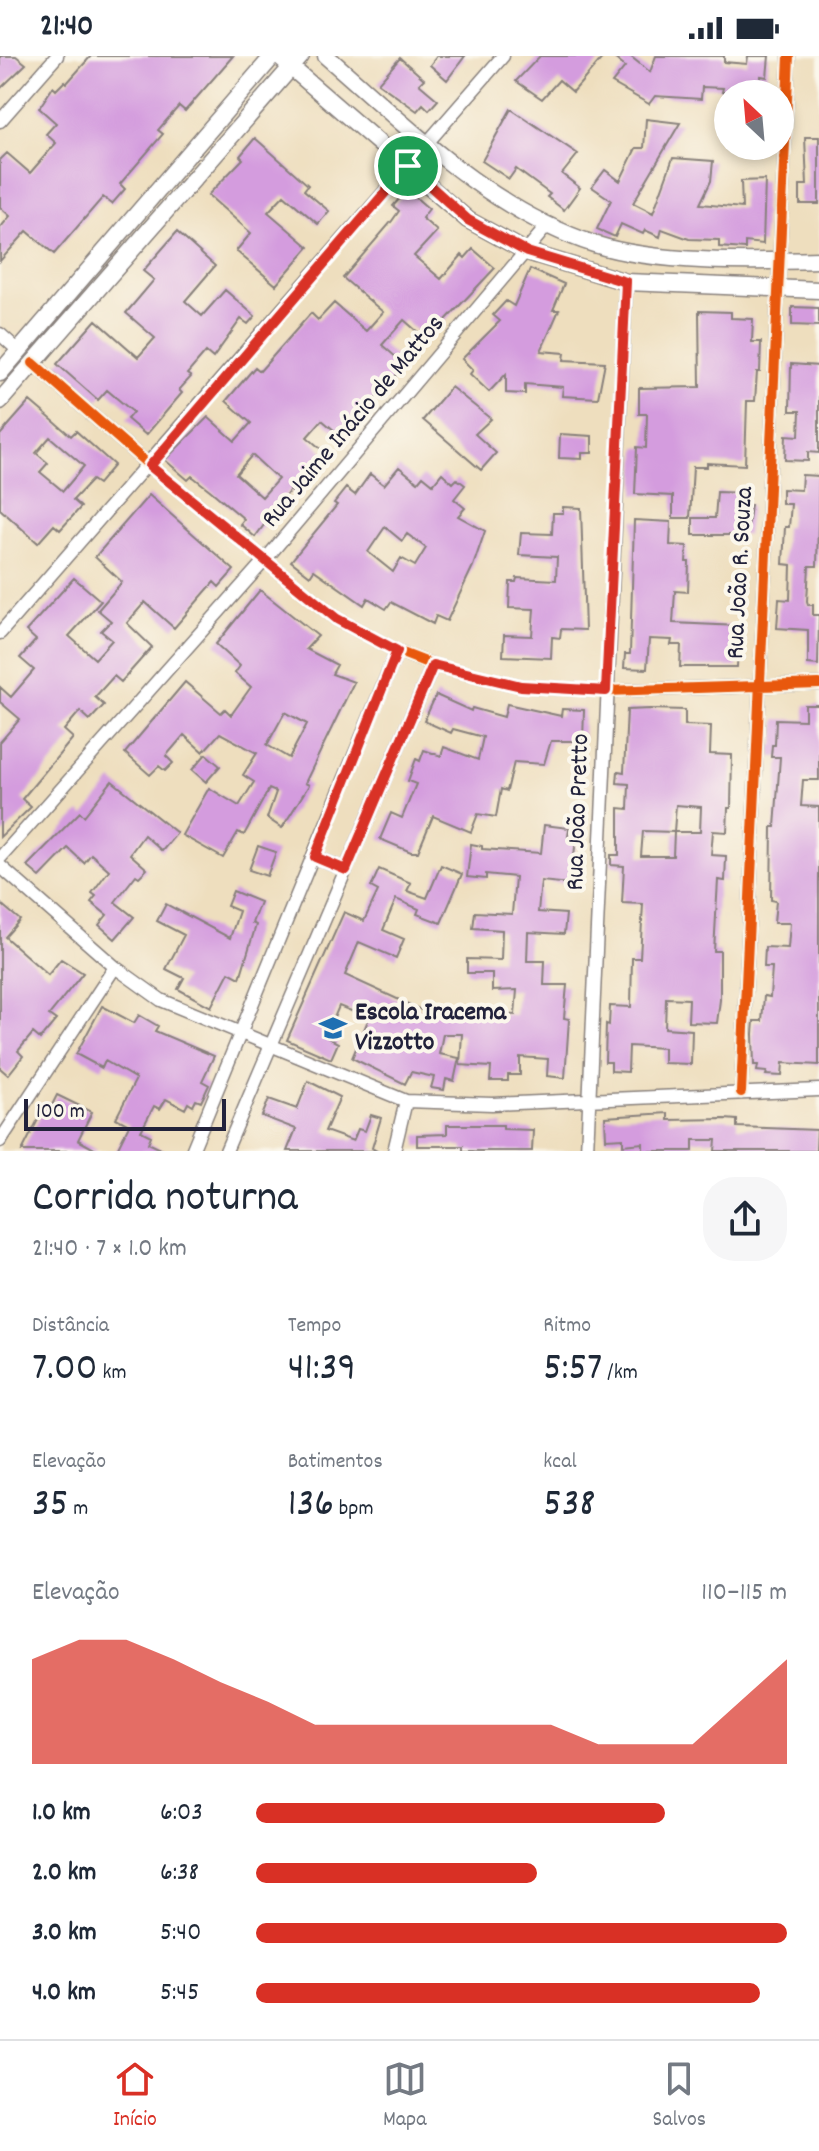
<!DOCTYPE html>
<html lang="pt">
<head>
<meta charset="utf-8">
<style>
  body { margin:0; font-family:Dekko,sans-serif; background:#f6f6f7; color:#1f2937; height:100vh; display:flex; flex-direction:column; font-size:30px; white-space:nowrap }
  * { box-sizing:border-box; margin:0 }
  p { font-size:26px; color:#747a83 }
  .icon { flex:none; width:44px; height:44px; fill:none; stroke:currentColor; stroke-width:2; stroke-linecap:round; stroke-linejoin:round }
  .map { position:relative; height:1095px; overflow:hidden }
  .details { display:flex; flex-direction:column; background:#fff; flex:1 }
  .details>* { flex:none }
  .needle { width:52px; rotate:334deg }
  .fabs { position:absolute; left:714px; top:24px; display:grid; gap:16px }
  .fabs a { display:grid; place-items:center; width:80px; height:80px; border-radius:50%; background:#fff; box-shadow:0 4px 12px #0003; font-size:40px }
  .scale { position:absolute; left:24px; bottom:20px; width:202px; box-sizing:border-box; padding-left:8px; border:4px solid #22223b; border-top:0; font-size:22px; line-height:28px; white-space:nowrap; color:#22223b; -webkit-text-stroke:6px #fbf7ec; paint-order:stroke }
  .pin { position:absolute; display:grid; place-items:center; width:68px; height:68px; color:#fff; margin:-34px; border:4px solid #fff; border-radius:50%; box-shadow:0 2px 8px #0007 }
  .round { display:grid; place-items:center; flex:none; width:84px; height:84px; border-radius:32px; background:#f6f6f7 }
  .head { display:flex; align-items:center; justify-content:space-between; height:136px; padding:0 32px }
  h1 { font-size:44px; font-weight:600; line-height:60px }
  .figures { display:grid; grid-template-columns:repeat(3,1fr); gap:12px; height:136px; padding:8px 32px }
  .figures div { display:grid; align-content:center }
  .figures b { font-size:40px; font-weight:600 }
  .figures small { font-size:22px; font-weight:400 }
  .figures p { font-size:22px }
  .chart { height:224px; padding:16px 32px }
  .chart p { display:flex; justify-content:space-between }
  .chart svg { width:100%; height:144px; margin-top:8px; fill:#d93025; opacity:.7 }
  ul { padding:0 32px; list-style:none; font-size:26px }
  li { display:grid; grid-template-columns:128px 96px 1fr; align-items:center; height:60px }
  li i { height:20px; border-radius:10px; background:#d93025 }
  .status { display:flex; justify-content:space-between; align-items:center; height:56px; padding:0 40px; background:#fff; direction:ltr }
  .status svg { height:22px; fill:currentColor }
  .menu { display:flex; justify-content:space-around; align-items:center; height:112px; border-top:2px solid #e0e1e3; background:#fff; font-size:22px; color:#747a83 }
  .menu a { display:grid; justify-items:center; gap:4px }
  .menu .on { color:#d93025 }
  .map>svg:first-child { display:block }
  .building { fill:#d49cde; fill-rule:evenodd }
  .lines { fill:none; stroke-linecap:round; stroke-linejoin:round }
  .street-casing { stroke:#88807c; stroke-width:15 }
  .secondary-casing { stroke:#88807c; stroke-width:19 }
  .street { stroke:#fff; stroke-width:12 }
  .secondary { stroke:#fff; stroke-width:16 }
  .cycleway-casing { stroke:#fbf7ec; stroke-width:15 }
  .cycleway { stroke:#e8590c; stroke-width:10 }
  .route-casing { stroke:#fff; stroke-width:16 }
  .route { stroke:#d93025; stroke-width:10 }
  .labels { text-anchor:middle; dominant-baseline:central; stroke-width:8; stroke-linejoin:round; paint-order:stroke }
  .street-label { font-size:26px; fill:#22223b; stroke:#fbf7ec }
  .poi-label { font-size:26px; font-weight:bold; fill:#22223b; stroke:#fbf7ec; text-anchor:start }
</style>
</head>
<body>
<div class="status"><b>21:40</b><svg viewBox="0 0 49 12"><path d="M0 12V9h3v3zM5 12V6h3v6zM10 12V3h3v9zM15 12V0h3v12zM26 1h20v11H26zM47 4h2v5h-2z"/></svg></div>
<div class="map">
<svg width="819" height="1095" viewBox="0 0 819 1095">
  <rect width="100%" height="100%" fill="#fbf7ec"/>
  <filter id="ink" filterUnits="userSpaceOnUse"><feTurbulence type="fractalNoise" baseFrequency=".0125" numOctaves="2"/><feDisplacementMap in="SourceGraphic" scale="16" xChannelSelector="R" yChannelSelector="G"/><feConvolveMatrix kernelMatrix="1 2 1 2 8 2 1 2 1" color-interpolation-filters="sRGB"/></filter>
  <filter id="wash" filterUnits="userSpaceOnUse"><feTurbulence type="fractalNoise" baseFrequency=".006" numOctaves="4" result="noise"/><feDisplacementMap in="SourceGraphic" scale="32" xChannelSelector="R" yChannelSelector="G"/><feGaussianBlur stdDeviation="1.8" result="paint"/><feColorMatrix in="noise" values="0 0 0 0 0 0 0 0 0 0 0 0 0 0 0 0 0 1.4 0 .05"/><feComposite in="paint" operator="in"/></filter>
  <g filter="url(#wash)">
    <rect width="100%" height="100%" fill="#eedebe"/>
    <g id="blocks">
      <path class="building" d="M0,0H16L26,8L0,33Z
        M91,0H233L185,55L179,50L158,74L163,78L120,128L125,133L112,148L103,141L54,198L27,175L0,205V172L10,160L0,151V104L7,97L30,117L56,87L46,78L56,67L39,52L53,31L56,34L65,25L67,27Z
        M437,0H465L447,24L430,9Z
        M540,0H604L573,36L559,24L542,43L516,25Z
        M612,0H630L650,16L656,0H724V6L747,8L748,0H769L767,21L761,20L760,36H722L723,32L702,31L701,43L655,40L649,48L612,27L625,11Z
        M400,2L424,23L419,28L438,44L429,54L423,48L417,55L378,27Z
        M511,53L578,98L562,118L580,132L564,154L547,141L550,138L516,113L509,123L482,105Z
        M646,63L680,67L633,147L653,157L673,102L713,105L711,125L700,148L742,152L741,125L765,124L763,188L745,186V193L719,191V184L689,183L662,173L660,181L645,174L643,178L621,168L615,181L597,173L611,144L592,131L605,114L620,125L636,92H644Z
        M805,81H819V148H800V129H807Z
        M255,82L308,129L304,134L329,155L318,168L284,139L268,156L309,191L276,229L236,195L251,177L208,139L243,103L240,100Z
        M407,134L429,153L422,162L437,175L414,200L441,223L462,199L465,202L473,193L495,212L427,284L404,264L382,289L405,309L342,381L322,364L307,381L328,399L292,436L290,434L255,481L240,468L244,463L211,435L192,420L188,424L165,404L208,361L235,385L251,367L226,345L255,311L260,315L311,257L318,264L334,247L366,275L383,256L343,222L392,165L399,155L393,150ZM252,399L278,423L262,441L236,418Z
        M177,176L215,210L185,245L202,260L225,234L255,260L248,268L241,263L213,302L206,296L187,318L191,321L179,334L182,337L146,379L127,363L133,356L107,334L98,344L57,308L96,264L138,301L155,282L126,257L154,224L143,215Z
        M530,213L564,228L553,254H559L541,295L565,297L564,304L605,306L598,342L562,340L563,331L525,328V338L506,337V318L489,336L470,318L473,314L462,303L500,265L493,259L506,245L514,250Z
        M792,251L819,252V270L792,269Z
        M699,255L731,256V262L753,263L752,286H761L760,316H757L755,345H747L745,409L707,407V411H693L690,462H673V440L635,438L637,391L646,392L647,358H639V332L700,331Z
        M791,308L819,310V397L808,396V405L785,404L786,379L799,380L800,355H790Z
        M451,331L491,363L475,378L496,397L481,414L423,364Z
        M30,345L71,380L76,375L114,409L98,428L92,424L73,444L81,451L60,474L54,469L38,487L0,453V379ZM50,381L84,410L63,435L40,416L48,407L36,397Z
        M560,378L592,380V397H582V403L559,402Z
        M399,411L418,426L423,420L433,428L442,417L453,427L457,423L465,429L454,443L465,452L458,460L485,475L473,510L447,565L436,560L433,568L391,546L386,553L368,542L364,549L314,514L310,520L291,505L337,449L334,447L346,432L355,439L370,418L384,429ZM385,471L402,485L407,478L426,492L415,510L401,502L393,516L368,496Z
        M802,419L819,420L817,510H809L807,545L808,549H813V559H819L818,609L808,608V574L777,572L779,543L790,544L791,509L783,508L785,471H789L791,448H782V433L801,434Z
        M717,436L744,437V449H751L747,479H693V462H715Z
        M149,439L234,514L219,531L214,526L174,572L145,546L127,567L152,591L121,626L114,620L95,641L104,649L90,664L80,655L64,674L73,682L22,743L31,751L0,781V686L20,663L0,646V631L11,641L34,614L20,602L36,584L26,575L74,522L101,545L69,580L95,603L112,584L101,575L111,565L98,554L122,526L95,501Z
        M563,451L581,452L585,574L561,573L560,582L552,581L551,602L503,600L504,579L532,580L534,553L509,552L510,526H516L517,522L556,524L557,501L519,499L521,477L552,478L553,457H563Z
        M634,464L671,466L670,489L687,490L686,506H689L688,536L675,535L673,567L739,570L737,611H680L681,589H671L672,584L649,583L647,613L624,612L625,598H630Z
        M260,534L318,580L306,593L337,609L332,618L354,626L305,727L309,729L282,772L267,762L276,736L269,733L244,779L238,776L223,802L182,779L209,732L239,750L254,726L243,719L257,697L220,677L203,696L184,679L166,700L173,707L165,715L159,710L150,719L125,697L185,626L221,657L225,653L231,659L251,631L235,617L240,610L216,588ZM285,656L307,668L289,702L267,689Z
        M436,639L471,655L472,652L504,661L507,648L561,660L562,653L584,654L583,685H551L544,708L514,706L507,735L501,733L496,761L478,758L471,776L433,760L418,796H411L380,783L391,757L402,762L416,728L408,725L416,703L420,705L424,694L441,700L444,691L478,704L483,681L453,673L451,677L424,665Z
        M805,649H819V724H803L801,750L819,751V1009L783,1007L782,1020L766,1019L767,1016L757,1015L758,1009H754L753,978L754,965H762L764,940L770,941L772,911H764L765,891L788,892L790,867H774L776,845L771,844L772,771H775L780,701H771L772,689H775L776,663L805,664Z
        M650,653L685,654V669L711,670L710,698L732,699L731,752H728L727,776L713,775L711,799L726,800L725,825L718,824L714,895H720V944L717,967L688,966L689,943L666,942L665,972L692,974L691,1008L664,1007V992L629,990L628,1016L611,1015V1006H605L606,968L609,969L610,950L631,951L632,902H640L643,848L622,847L624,810L611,809V799H619V752L628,753L629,728L617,727L618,715L624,716L627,654ZM676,749L701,751L700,776H674ZM643,775L674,776L673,800H641Z
        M206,698L220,710L206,726L192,714Z
        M112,725L177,777L162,795L144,779L130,798L147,813L139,821L136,819L115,846L134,861L115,883L99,869L107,859L91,846L96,840L92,837L109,814L91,798L84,807L68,792L40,821L27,810L80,756L84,760Z
        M544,769L569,772L568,781L576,782L574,800L583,801L581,829L541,825L538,856L566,858L564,878L528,876L527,905H545L544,929H567L564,962L569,963L565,1022L547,1020L548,1003L520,1001V1019H508V1025H490L491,1011L460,1009L462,978H443L439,998L459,1002L454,1025L446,1023L444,1034L431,1032L434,1021L411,1016L405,1028L352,1002L369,962L339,950L328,976V982L338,987L331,1003L287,984L344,856L364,865L378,835L371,831L379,813L411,827L407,835L427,842L441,809L462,818L441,867L417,858L419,853L396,843L383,874L404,883L396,902L359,886L345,919L432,959L433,952L515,959L517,934L492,935V917H467V903L501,904L502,874L473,872L475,856L512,858L515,821L486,818V823L467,821L471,788L482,790V793L541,797Z
        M258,790L276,796L267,820L249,814Z
        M233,835L260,846L252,867L256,869L240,922L229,916L211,951L178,933L184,922L166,913L184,879L157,865L166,848L230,882L239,855L227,850Z
        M0,847L20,864L5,881L48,919L61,903L83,917L49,959L56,964L40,983L33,977L18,995L23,1000L8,1019L0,1012Z
        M102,950L134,967L139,959L158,970L155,975L214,1000L202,1025L209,1029L201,1046L196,1044L193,1050L188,1047L185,1053L166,1043L160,1053L154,1050L141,1075L151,1080L148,1087L165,1095H116L129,1069L116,1062L136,1023L105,1005L102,1012L76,998Z
        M308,1025L340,1041L325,1075L353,1085L358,1073L365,1075L371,1059L381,1062L372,1092L377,1095H287L296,1073L262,1060L269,1043L297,1053Z
        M57,1039L92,1056L78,1084L98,1095H22L46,1048L51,1051Z
        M668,1057V1064L725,1063L737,1064V1071L817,1074L816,1095H715L716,1084H693V1095H643V1087L623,1089V1082L606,1083L605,1061Z
        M447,1069H503V1073L533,1074L532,1095H463V1090H417V1079L447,1078Z"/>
    </g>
  </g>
  <g filter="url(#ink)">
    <use href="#blocks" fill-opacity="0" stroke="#88807c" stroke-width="2"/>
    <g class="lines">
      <g class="street-casing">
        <path id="street" d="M0,65L57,0
          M0,278L19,295
          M33,307L150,410L337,563L397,595L433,609L521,630L606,635L819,628
          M0,577L503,0
          M315,801L346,814
          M0,802L265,504L547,170
          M0,810L115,911L161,944L406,1045L492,1048L819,1034
          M741,1036L789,0
          M0,1085L115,911
          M192,1095L397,595
          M226,1095L433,609
          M394,1095L406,1045
          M587,1095L626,226"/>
      </g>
      <g class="secondary-casing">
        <path id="secondary" d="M278,0L468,164L527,196L626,226L819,234
          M326,0C408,71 489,154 594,188C656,208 754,206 819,204
          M0,317L273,0
          M0,345L301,0"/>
      </g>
      <use href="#street" class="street"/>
      <use href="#secondary" class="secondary"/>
      <g class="cycleway-casing">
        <path id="cycleway" d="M33,307L150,410L337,563L397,595L433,609L521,630L606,635L819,628
          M741,1036L789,0"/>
      </g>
      <use href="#cycleway" class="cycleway"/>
    </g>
  </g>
  <g class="lines" filter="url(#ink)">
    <g class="route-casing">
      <path id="route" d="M408,110L468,164L527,196L626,226L606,635L521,630L433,609L346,814L315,801L397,595L337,563L150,410Z"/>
    </g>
    <use href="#route" class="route"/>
  </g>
  <defs>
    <g id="school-bare" transform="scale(2.16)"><path d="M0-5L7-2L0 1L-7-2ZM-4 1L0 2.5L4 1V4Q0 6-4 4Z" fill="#1f6fb2" stroke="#fbf7ec" stroke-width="2.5" paint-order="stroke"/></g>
  </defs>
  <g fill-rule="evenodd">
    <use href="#school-bare" x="333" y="972"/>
  </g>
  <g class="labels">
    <g class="street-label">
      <text transform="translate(354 366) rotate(-50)">Rua Jaime Inácio de Mattos</text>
      <text transform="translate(741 517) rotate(-87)">Rua João R. Souza</text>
      <text transform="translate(579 756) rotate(-88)">Rua João Pretto</text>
    </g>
    <g class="poi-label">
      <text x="355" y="957">Escola Iracema<tspan x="355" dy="30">Vizzotto</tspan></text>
    </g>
  </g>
</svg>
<div class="fabs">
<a><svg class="needle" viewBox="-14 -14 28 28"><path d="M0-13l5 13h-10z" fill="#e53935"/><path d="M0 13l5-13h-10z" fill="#747a83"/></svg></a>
</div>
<div class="scale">100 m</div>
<div class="pin" style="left:408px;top:110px;background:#1e9e55"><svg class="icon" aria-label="arrive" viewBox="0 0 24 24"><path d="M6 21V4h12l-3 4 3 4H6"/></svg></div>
</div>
<section class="details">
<div class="head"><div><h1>Corrida noturna</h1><p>21:40 · 7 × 1.0 km</p></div><a class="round"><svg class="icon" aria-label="share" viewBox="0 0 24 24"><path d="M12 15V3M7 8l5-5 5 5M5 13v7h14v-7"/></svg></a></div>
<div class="figures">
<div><p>Distância</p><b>7.00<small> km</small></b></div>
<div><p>Tempo</p><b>41:39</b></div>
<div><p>Ritmo</p><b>5:57<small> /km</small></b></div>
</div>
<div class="figures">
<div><p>Elevação</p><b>35<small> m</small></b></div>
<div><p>Batimentos</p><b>136<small> bpm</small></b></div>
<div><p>kcal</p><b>538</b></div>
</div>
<div class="chart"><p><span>Elevação</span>110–115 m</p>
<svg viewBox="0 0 160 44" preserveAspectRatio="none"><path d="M0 44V12L10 6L20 6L30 12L40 19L50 25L60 32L70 32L80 32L90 32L100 32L110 32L120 38L130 38L140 38L150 25L160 12V44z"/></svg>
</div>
<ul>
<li><b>1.0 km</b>6:03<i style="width:77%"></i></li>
<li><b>2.0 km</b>6:38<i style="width:53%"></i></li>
<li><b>3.0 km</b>5:40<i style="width:100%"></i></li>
<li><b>4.0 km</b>5:45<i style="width:95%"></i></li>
</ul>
</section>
<nav class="menu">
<a class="on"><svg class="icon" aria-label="home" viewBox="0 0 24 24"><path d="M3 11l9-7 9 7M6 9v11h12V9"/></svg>Início</a>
<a><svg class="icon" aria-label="map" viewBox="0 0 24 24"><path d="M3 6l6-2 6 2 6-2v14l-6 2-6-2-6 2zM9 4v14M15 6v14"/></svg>Mapa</a>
<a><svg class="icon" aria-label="saved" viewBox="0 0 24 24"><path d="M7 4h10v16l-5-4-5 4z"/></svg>Salvos</a>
</nav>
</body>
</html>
